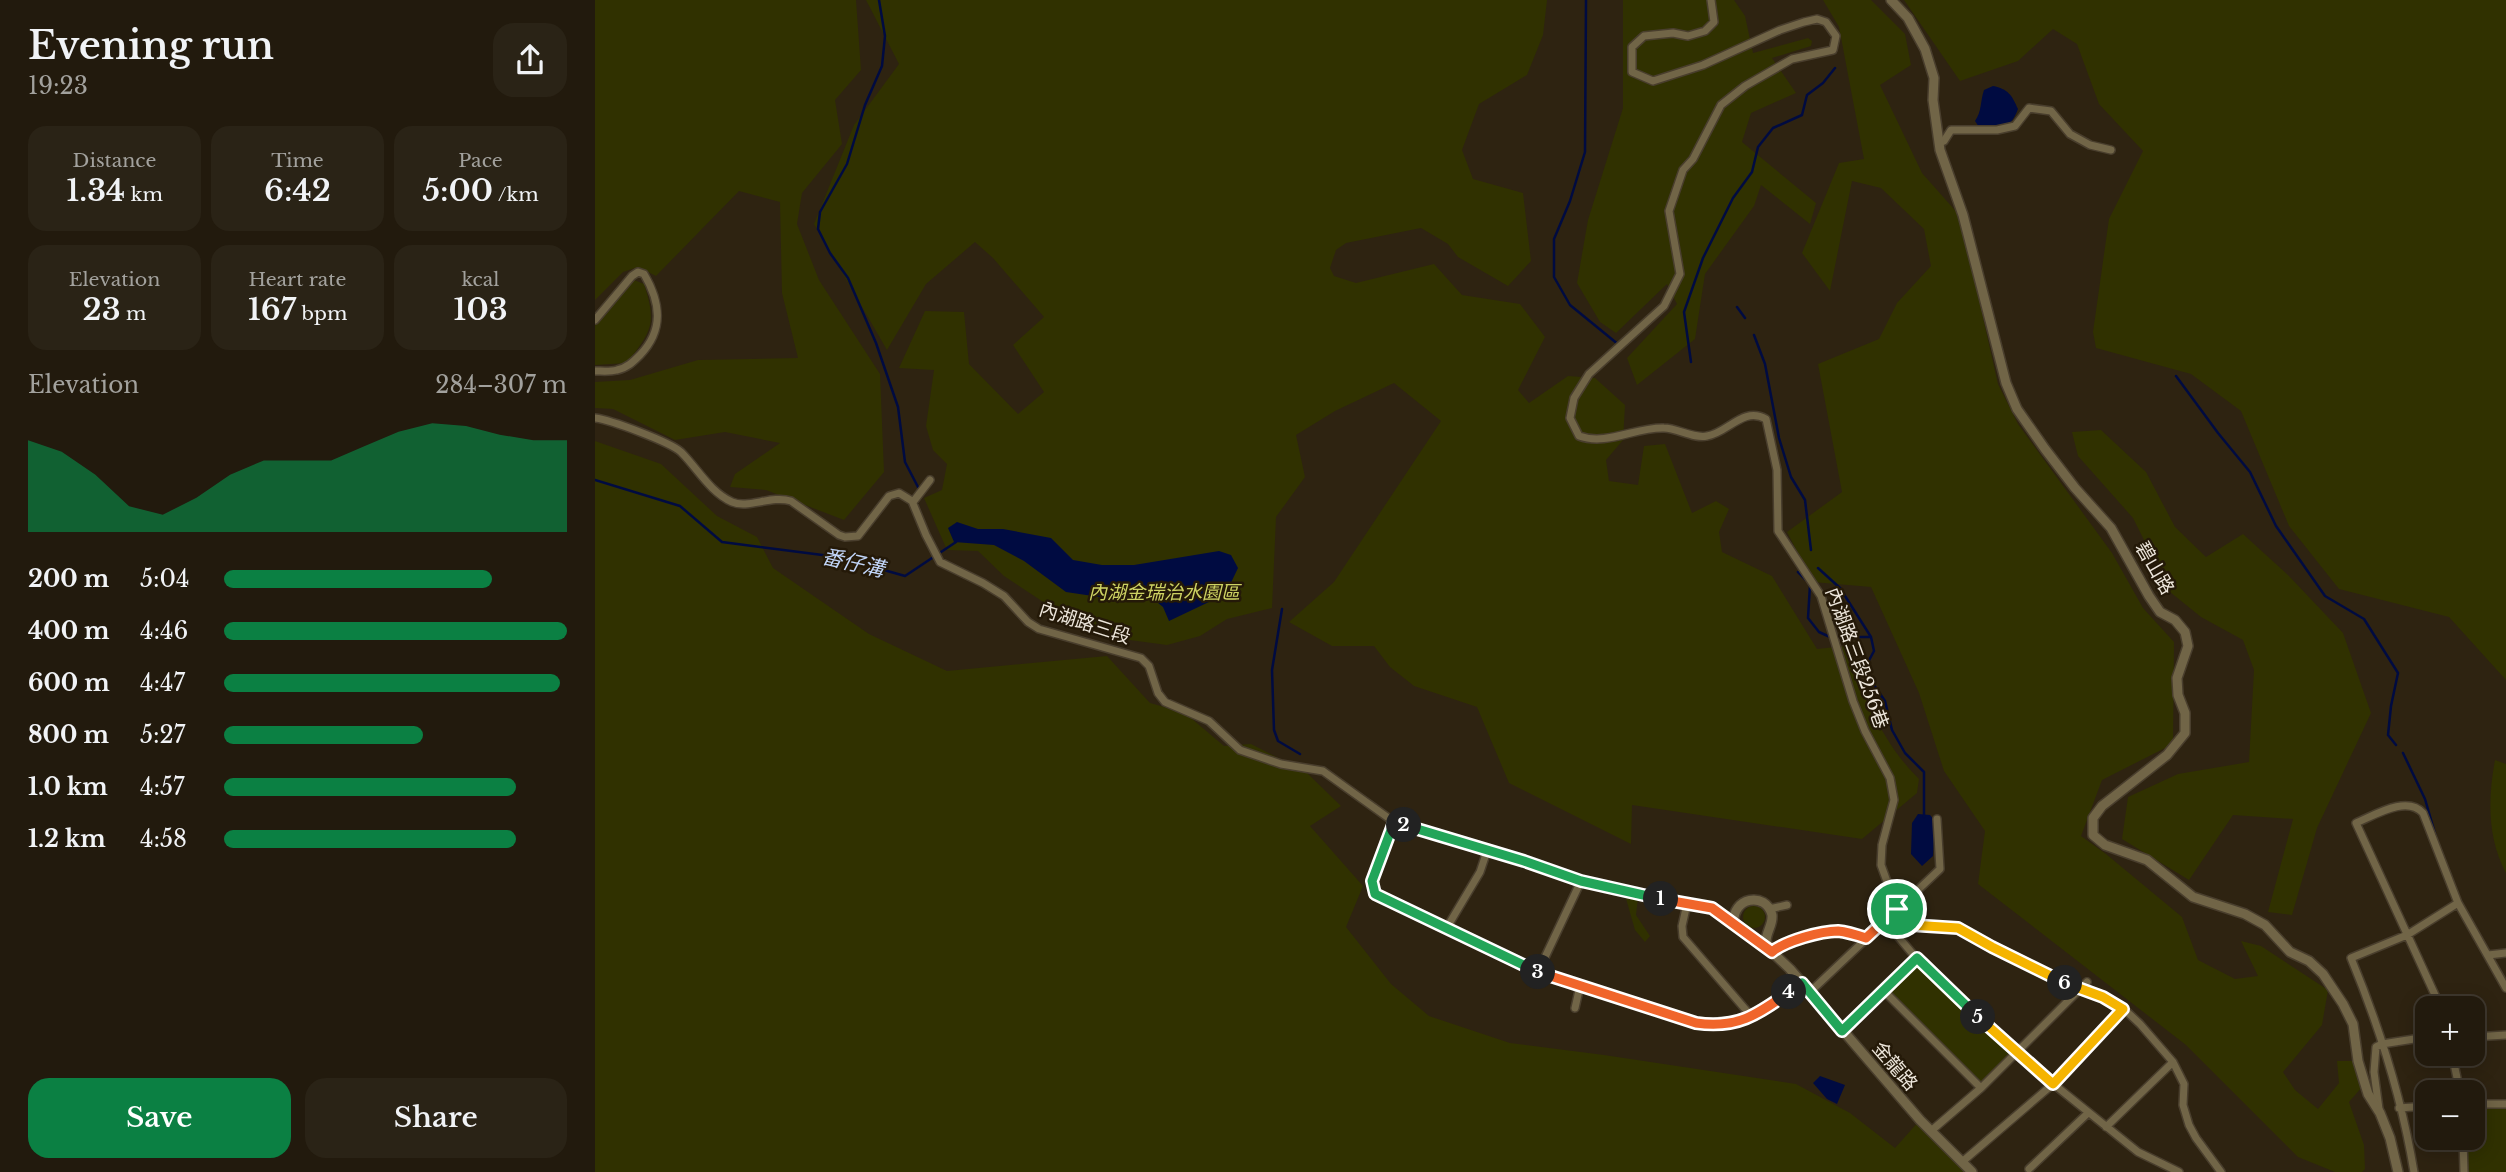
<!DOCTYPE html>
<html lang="en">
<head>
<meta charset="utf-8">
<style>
  body { margin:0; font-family:"Libre Baskerville","Noto Sans TC",serif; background:#2a2316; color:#f1f3f6; height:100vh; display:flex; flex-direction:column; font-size:26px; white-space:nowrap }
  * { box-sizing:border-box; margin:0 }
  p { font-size:23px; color:#a2a19d }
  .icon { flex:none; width:38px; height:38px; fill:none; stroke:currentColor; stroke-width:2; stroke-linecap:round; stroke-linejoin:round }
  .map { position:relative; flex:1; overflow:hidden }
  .drawer { display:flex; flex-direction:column; background:#221a0d; width:595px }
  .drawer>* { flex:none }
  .fabs { position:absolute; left:1820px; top:996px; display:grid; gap:14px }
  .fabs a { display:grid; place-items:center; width:70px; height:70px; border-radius:14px; background:#221a0d; box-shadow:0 4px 18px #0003,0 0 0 2px #3f382e; font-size:35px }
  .pin { position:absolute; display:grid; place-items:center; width:60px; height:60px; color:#fff; margin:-30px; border:4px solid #fff; border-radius:50%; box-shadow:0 2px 7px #0007 }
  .km { position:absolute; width:35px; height:35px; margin:-18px; border-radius:50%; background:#222; color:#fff; font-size:19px; line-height:35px; text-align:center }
  .round { display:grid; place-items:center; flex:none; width:74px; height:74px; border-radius:21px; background:#2a2316 }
  .overview { display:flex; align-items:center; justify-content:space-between; height:119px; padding:0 28px }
  h1 { font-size:38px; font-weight:600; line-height:52px }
  .stats { display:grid; grid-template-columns:repeat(3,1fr); gap:10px; height:119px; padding:7px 28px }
  .stats div { display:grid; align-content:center; border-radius:18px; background:#2a2316; text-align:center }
  .stats b { font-size:30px; font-weight:600 }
  .stats small { font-size:19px; font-weight:400 }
  .stats p { font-size:19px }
  .chart { height:196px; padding:14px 28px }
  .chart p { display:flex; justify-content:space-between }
  .chart svg { width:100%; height:126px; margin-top:7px; fill:#0b8043; opacity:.7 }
  .button { display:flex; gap:14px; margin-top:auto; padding:14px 28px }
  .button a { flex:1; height:80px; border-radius:21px; background:#0b8043; color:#fff; font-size:28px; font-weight:600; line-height:80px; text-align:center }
  .button a+a { background:#2a2316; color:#f1f3f6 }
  ul { padding:0 28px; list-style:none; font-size:23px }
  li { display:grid; grid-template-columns:112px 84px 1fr; align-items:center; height:52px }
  li i { height:18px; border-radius:9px; background:#0b8043 }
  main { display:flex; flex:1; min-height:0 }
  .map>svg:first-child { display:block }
  .green { fill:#303100 }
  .water { fill:#000b41 }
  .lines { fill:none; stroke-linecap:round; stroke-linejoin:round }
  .stream { stroke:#000b41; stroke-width:2.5 }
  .minor-casing { stroke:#493e2d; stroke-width:10 }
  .tertiary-casing { stroke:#493e2d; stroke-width:12 }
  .minor { stroke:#716547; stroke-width:7 }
  .tertiary { stroke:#716547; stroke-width:9 }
  .split-1-casing { stroke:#fff; stroke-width:14 }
  .split-2-casing { stroke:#fff; stroke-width:14 }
  .split-3-casing { stroke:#fff; stroke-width:14 }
  .split-4-casing { stroke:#fff; stroke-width:14 }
  .split-5-casing { stroke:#fff; stroke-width:14 }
  .split-6-casing { stroke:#fff; stroke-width:14 }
  .split-7-casing { stroke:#fff; stroke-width:14 }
  .split-1 { stroke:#f0652b; stroke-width:9 }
  .split-2 { stroke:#22a559; stroke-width:9 }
  .split-3 { stroke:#22a559; stroke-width:9 }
  .split-4 { stroke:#f0652b; stroke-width:9 }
  .split-5 { stroke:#22a559; stroke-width:9 }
  .split-6 { stroke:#f5b400; stroke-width:9 }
  .split-7 { stroke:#f5b400; stroke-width:9 }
  .labels { text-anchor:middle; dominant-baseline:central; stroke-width:5; stroke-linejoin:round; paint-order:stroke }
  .street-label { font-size:19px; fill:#ede6db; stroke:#241908 }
  .park-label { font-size:19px; font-style:italic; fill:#cdd263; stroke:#241908 }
  .water-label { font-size:21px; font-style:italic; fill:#c0d4f7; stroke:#241908 }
</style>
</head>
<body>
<main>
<section class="drawer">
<div class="overview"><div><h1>Evening run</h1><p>19:23</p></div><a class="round"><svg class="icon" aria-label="share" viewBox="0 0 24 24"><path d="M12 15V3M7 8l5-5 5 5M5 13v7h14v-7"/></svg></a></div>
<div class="stats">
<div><p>Distance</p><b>1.34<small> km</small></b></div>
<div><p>Time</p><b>6:42</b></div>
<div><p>Pace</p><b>5:00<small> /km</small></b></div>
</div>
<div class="stats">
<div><p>Elevation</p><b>23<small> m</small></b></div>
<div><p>Heart rate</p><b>167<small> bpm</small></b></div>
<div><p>kcal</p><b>103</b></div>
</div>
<div class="chart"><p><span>Elevation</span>284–307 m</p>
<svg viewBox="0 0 160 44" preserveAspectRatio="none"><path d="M0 44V12L10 16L20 24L30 35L40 38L50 32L60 24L70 19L80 19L90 19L100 14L110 9L120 6L130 7L140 10L150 12L160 12V44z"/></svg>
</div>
<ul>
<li><b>200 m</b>5:04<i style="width:78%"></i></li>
<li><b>400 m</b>4:46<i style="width:100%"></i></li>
<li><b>600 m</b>4:47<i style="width:98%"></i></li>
<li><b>800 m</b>5:27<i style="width:58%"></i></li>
<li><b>1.0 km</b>4:57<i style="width:85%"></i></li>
<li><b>1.2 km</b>4:58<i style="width:85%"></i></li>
</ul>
<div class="button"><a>Save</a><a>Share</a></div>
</section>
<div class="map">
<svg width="1911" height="1172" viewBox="0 0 1911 1172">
  <rect width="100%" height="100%" fill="#2e2311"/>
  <path class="green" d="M0,0H261L266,70L240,100L247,144L207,193L202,224L224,280L285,374L289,472L249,520L171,490L135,487L140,474L185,443L130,432L80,440L18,409L0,408V382L35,380L103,360L203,358L187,293L185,202L144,191L61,276L43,267L28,272L0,300Z
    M271,0H952L948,35L932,75L884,104L867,150L878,179L928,193L936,261L913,286L863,257L853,244L826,228L751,243L741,250L735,268L739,276L761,283L839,264L867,295L925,304L950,337L923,390L934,403L973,376L1000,378L1030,405L1028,440L1011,460L1014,481L1043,485L1049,446L1070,444L1097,513L1121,501L1134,509L1124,532L1127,552L1177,576L1222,649L1250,646C1267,693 1288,744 1324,779L1322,793L1267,839L1037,805L1036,844L914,783L882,707L819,686L795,667L779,646H737L694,622L739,582L846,421L799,383L740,411L701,435L710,477L681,517L677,608L632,619L605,636L572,645L527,639L508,628L471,617L409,576L383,551L352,550L329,498L347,490L352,464L338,450L331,426L339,370L304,368L330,311L369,312L374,364L423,414L449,392L418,345L449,317L398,258L380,242L331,284L292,350L219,224L259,125L304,64Z
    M1028,0H1139L1150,16L1158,53L1213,38L1217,41L1216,46L1177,58L1201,93L1156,113L1147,142L1221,203L1215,224L1166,185L1159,206L1110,274L1100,339L1042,385L1032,358L1082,304L1072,284L1021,333L1005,322L982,283L993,220L1028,108Z
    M1228,0H1276L1310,34L1316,65L1285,85L1327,173L1365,216L1403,384L1423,424L1517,553L1548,608L1579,642L1578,744L1507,780L1486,836L1511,854L1587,917L1603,960L1640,979L1663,976L1646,941L1666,946L1733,990L1727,1025L1688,1072L1700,1090L1723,1109L1744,1083L1742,1061H1760L1767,1087L1754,1102L1769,1145L1770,1169L1767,1172H1740L1703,1157L1591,1045L1383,884L1390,831L1349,771L1324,693L1276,587L1218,582L1192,532L1247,492L1223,364L1284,339L1302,303L1336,266L1329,229L1286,188L1257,181L1235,291L1207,253L1244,163L1269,159L1244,27Z
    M1309,0H1911V680L1854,617L1744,589L1694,526L1646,411L1596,374L1501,348L1498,332L1514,219L1548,151L1504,104L1482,44L1458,29L1423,61L1365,81Z
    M39,280L49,284C62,324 57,330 32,363L0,365V325C17,313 23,293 39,280Z
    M1506,430L1551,472L1580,527L1611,557L1648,534L1693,575L1748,633L1776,713L1722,828L1697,915L1673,912L1698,819L1638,815L1594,880L1527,839L1533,797L1583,774L1654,762L1659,670L1648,640L1606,617L1575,592L1538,518L1483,456L1477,432Z
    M0,441L66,464L122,516L162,537L178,568L274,634L352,671L512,656L555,703L590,713L629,746L656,744L711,772L746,806L715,826L768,886L751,927L796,984L834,1016L915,1043L1009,1055L1201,1084L1255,1113L1300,1148L1325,1120L1376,1172H0Z
    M1900,760L1911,764V873C1892,838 1893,797 1900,760Z
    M1030,895L1043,898L1041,915L1055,936L1050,942L1040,930Z
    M1148 917a11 11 0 1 1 22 0a11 11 0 1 1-22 0Z
    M1322,959L1421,1054L1386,1088L1288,990Z
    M1878,1105H1911V1172H1871V1138H1878Z"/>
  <path class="water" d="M1398,86C1413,89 1417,95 1423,109C1415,130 1406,129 1386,130L1380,121C1387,111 1385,102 1389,90Z
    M362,522L383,529H408L456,538L478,560L507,565H539L624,551L636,555L643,568L633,589L616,601L574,621L568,607L552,594L518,599L471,592L429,561L399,545L359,542L353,528Z
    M1323,814L1335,815L1340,821L1338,856L1327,866L1316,854L1317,823Z
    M1225,1076L1250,1085L1242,1104L1232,1099L1218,1083Z"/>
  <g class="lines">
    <path class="stream" d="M284,0L290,36L287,66L270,105L252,164L225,212L223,229L235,253L253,278L281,343L303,407L310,462L324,489
      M991,0L990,152L975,201L959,239V277L975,305L1024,345
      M1142,307L1150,318
      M1159,335L1170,364L1184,438L1196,477L1210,500L1216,550
      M1096,362L1089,312L1108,258L1138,198L1157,172L1163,147L1178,128L1207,115L1212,95L1228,83L1240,68
      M1581,376L1623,433L1655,472L1681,526L1730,596L1769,619L1803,673L1796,706L1793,735L1801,745
      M0,480L85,506L127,542L243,557L310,576L361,542
      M1223,568L1245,588L1276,637L1279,651L1272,664V675L1290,701L1297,730L1310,753L1329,772V817
      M1203,572L1211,580
      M1215,585L1213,618L1224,632L1235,637
      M687,609L677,670L679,730L683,741L705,754
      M1241,637H1276
      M1808,753L1830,799L1843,844"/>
    <g class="minor-casing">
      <path id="minor" d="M1116,0L1119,22L1110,31L1093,36L1078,33L1049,36L1037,47V72L1058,81L1108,65L1185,30L1209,22L1222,19L1231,22L1241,36L1238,50L1197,59L1150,86L1126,105L1098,159L1088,170L1074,211L1085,274L1069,306L994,374L979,398L975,418L984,436C1012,446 1040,427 1069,428C1082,428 1099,439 1112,436C1133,433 1148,406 1171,419L1182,470L1183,531L1226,596L1258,701L1270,731L1295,778L1299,800L1287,845L1286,865L1302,909L1316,925L1363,928L1397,947L1484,990L1508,997L1529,1009L1545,1024L1578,1062L1589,1084L1588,1105L1594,1125L1601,1138L1626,1172
        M1344,143L1349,141L1356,130H1402L1420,126L1434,108L1456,111L1475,134L1495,145L1516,150
        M0,320L37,276L43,272L49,274C66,303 69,330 45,355C38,362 32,368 22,370C15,372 7,371 0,371
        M0,418C16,420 75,442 86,452C103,469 115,492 137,502C153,509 176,495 196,501L244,535L250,537L263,536L294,496L304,493L317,501L331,535L345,562L388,583L409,596L433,622L444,629L546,658L554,666L563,693L570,702L614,721L645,750L686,764L728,771L799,822L929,861L986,881L1047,896L1117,908L1139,924
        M318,502L335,480
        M799,822L777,881L780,894L943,972L1101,1023C1149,1030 1170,1009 1207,983
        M1092,904L1087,926L1088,937L1157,1017
        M1174,909L1192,905
        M1285,915L1322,959L1421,1054L1543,1152L1584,1172
        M851,929L885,872L892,851
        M1177,952C1200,933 1244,928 1271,938
        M1893,955L1911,953
        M943,972L986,881
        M1288,990L1386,1088
        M1215,992L1345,869L1342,819
        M980,1008L985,986
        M1846,1008L1761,823C1780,815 1812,795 1828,813L1863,903L1911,988
        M1247,1031L1322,959
        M1878,1037L1911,1035
        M1857,1054L1865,1092
        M1878,1104H1911
        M1804,1108L1832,1106
        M1784,1109L1779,1072L1781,1047L1787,1044L1832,1037
        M1511,1127L1578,1062
        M1336,1131L1386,1088L1492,982
        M1868,1138L1869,1172
        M1367,1162L1458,1084L1529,1009
        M1434,1169L1493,1113
        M1819,1172C1807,1099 1784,1026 1756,958L1812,935L1863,903"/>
    </g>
    <g class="tertiary-casing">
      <path id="tertiary" d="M1296,0L1313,18L1330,49L1339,78L1338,100L1345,150L1368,215L1411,383L1422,409L1450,449L1480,488L1516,528L1554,596L1565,612L1580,620L1590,632L1593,646L1582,678L1583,695L1590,713V733L1572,755L1507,806L1498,818V835L1510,845L1552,860L1598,897L1650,914L1670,925L1695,952L1714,961L1728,974L1748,1004L1758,1024L1763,1061L1773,1094L1785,1113L1795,1138L1803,1172
        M1177,952L1171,942C1171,932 1178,925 1177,915C1171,891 1136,897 1139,924L1177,952L1195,969L1325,1120L1377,1172"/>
    </g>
    <use href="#minor" class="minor"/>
    <use href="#tertiary" class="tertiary"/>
  </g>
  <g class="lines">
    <g class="split-1-casing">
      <path id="split-1" d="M1066,899L1117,908L1177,952C1190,941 1226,931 1243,931C1253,932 1262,935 1271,938L1302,909"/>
    </g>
    <g class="split-2-casing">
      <path id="split-2" d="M809,825L929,861L986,881L1066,899"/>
    </g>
    <g class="split-3-casing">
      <path id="split-3" d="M809,825L799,822L777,881L780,894L943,972"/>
    </g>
    <g class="split-4-casing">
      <path id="split-4" d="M943,972L1101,1023C1142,1029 1162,1015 1194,992"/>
    </g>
    <g class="split-5-casing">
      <path id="split-5" d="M1194,992L1207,983L1247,1031L1322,958L1383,1017"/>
    </g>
    <g class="split-6-casing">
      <path id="split-6" d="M1383,1017L1458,1084L1528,1009L1508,997L1470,983"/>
    </g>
    <g class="split-7-casing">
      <path id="split-7" d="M1302,909L1316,925L1363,928L1397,947L1470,983"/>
    </g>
    <use href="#split-1" class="split-1"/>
    <use href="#split-2" class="split-2"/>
    <use href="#split-3" class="split-3"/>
    <use href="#split-4" class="split-4"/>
    <use href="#split-5" class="split-5"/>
    <use href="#split-6" class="split-6"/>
    <use href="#split-7" class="split-7"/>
  </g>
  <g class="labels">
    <g class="street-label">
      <text transform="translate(1560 568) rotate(60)">碧山路</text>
      <text transform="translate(490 623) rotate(18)">內湖路三段</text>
      <text transform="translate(1262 658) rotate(70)">內湖路三段256巷</text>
      <text transform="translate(1300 1066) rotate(49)">金龍路</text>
    </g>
    <g class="park-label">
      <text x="569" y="592">內湖金瑞治水園區</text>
    </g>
    <g class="water-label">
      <text transform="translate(258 563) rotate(13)">番仔溝</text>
    </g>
  </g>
</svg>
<div class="fabs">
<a>+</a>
<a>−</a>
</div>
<div class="pin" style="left:1302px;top:909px;background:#1e9e55"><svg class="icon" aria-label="arrive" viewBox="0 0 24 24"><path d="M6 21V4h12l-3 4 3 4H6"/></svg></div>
<b class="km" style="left:1066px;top:899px">1</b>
<b class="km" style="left:809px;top:825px">2</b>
<b class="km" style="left:943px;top:972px">3</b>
<b class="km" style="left:1194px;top:992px">4</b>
<b class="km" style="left:1383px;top:1017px">5</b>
<b class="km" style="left:1470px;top:983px">6</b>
</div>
</main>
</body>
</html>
